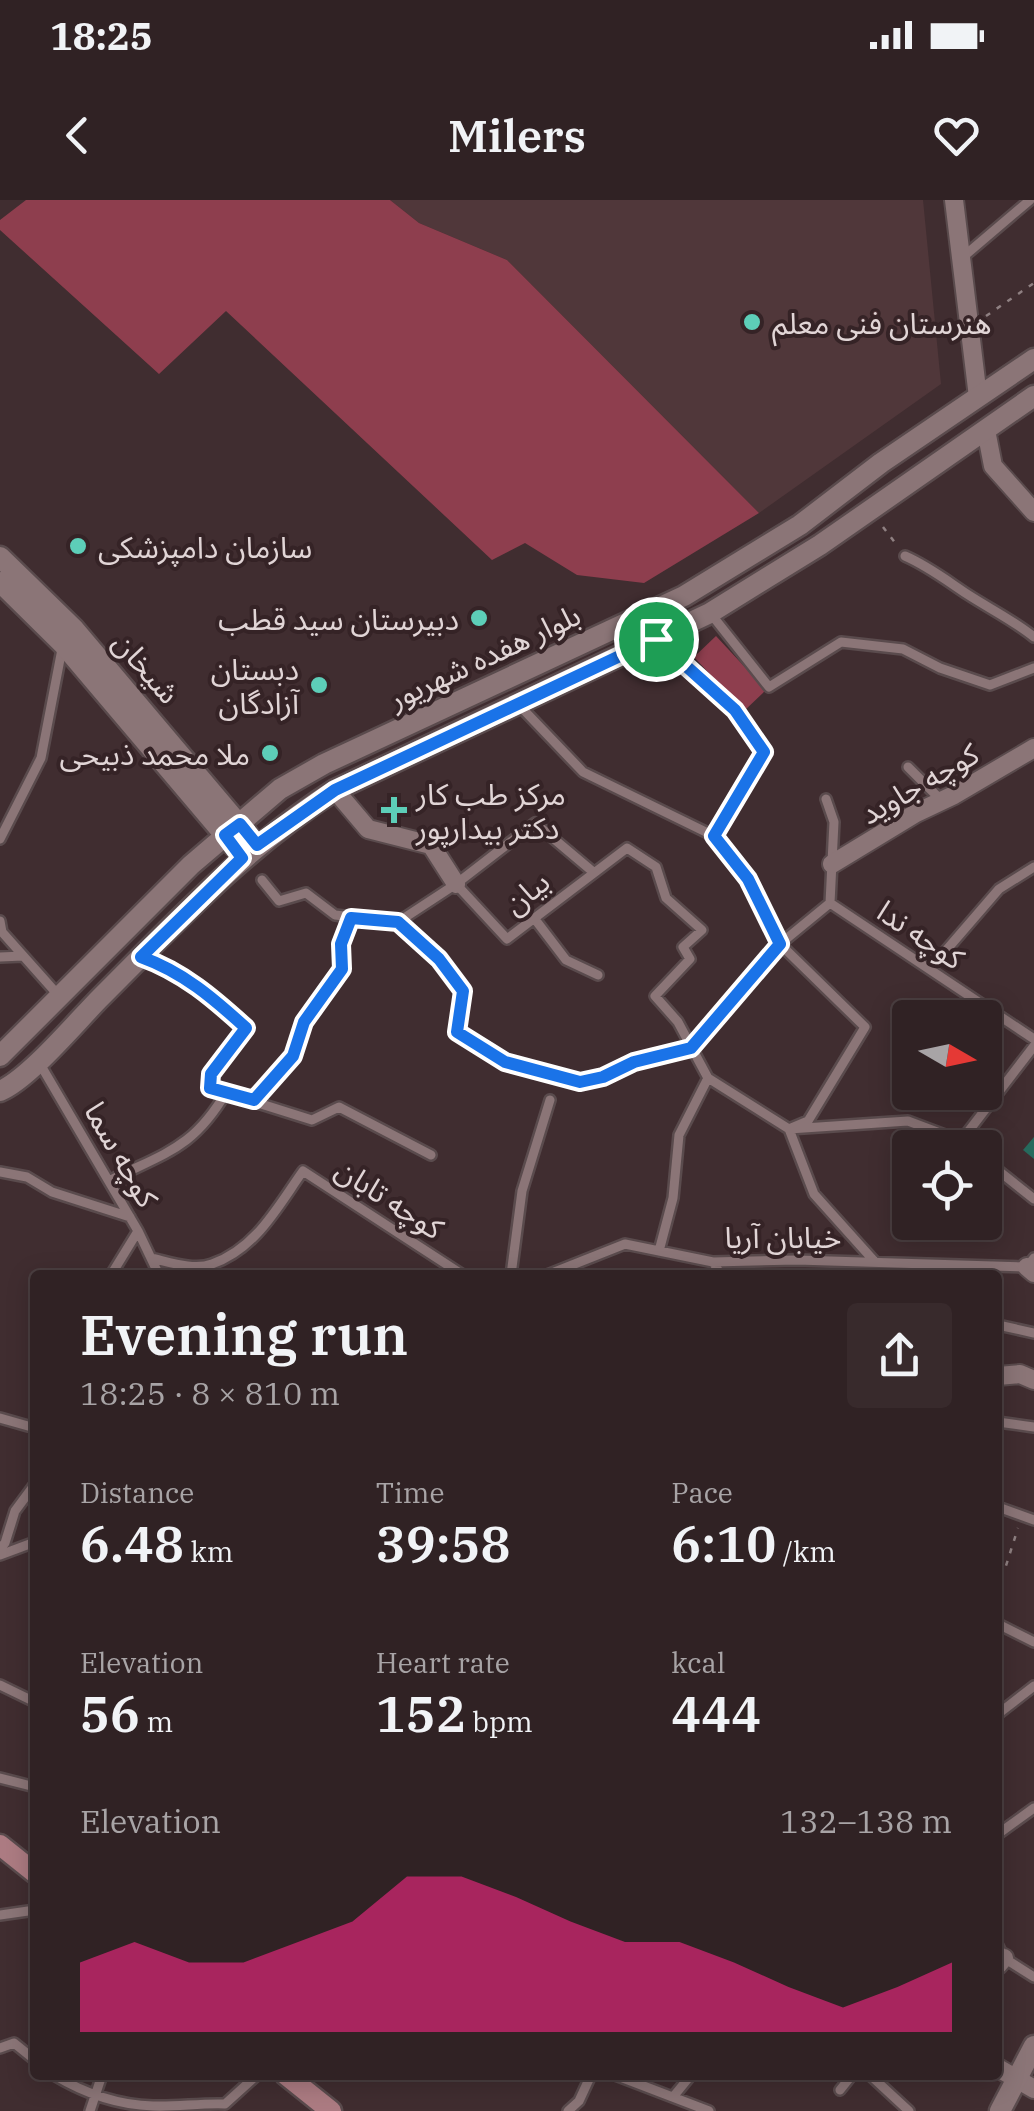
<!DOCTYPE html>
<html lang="en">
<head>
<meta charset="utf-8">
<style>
  body { margin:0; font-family:"IBM Plex Serif","Noto Sans Arabic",serif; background:#382a2c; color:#f1f3f6; height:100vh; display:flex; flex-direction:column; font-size:38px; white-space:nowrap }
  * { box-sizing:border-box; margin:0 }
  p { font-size:32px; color:#a8a4a6 }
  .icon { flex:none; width:55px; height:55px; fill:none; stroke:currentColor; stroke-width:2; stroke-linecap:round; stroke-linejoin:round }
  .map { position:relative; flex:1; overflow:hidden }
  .details { position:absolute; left:30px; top:1070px; width:972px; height:810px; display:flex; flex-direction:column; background:#302224; border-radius:10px; box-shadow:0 5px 25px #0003,0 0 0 2px #4b3f41 }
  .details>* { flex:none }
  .needle { width:65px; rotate:99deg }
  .fabs { position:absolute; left:892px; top:800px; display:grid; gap:20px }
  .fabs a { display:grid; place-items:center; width:110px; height:110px; border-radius:10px; background:#302224; box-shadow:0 5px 25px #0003,0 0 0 2px #4b3f41; font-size:50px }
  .pin { position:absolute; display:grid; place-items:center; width:85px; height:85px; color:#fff; margin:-42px; border:5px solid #fff; border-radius:50%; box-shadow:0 2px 10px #0007 }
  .round { display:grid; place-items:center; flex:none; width:105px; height:105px; border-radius:10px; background:#382a2c }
  .overview { display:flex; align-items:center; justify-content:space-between; height:170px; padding:0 50px }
  h1 { font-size:55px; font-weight:600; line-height:75px }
  .stats { display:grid; grid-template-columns:repeat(3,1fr); gap:15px; height:170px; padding:10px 50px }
  .stats div { display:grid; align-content:center }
  .stats b { font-size:50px; font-weight:600 }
  .stats small { font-size:28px; font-weight:400 }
  .stats p { font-size:28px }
  .chart { height:280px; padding:20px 50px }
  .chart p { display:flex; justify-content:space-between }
  .chart svg { width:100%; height:180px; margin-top:10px; fill:#db2777; opacity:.7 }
  .status { display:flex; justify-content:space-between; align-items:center; height:70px; padding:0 50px; background:#302224; direction:ltr }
  .status svg { height:28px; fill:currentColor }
  header { display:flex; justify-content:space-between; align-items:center; height:130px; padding:0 50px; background:#302224; font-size:45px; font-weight:600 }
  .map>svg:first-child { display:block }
  .built { fill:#50373a }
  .green { fill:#8e3e4e }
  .building { fill:#266a5d }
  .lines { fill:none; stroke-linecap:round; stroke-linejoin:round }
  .service-casing { stroke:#5a4b4d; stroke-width:14 }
  .minor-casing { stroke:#5a4b4d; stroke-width:22 }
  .tertiary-casing { stroke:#5a4b4d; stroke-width:25 }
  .secondary-casing { stroke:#5a4b4d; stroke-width:25 }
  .path { stroke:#8f8082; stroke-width:2.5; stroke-dasharray:5 8; stroke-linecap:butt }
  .service { stroke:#8b7577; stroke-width:9 }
  .minor { stroke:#8b7577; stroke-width:18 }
  .tertiary { stroke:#8b7577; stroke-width:20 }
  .secondary { stroke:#ac7b82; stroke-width:20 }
  .route-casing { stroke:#fff; stroke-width:20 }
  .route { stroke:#1a73e8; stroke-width:12 }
  .poi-dot { fill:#5dceb8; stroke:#352326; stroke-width:4 }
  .labels { text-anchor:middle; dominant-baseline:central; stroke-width:8; stroke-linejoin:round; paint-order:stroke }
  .poi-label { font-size:30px; fill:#e1d5d6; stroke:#352326; text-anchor:start }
  .street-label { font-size:30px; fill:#e1d5d6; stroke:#352326 }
</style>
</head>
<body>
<div class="status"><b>18:25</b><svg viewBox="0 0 49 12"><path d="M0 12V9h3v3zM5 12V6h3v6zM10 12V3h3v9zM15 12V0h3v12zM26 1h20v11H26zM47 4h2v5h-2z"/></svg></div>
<header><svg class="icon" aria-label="back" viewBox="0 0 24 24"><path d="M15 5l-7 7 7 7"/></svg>Milers<svg class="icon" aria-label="heart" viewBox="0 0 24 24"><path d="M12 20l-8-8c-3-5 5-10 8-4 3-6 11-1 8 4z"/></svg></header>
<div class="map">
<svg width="1034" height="1911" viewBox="0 0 1034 1911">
  <rect width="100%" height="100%" fill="#402d30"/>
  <path class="built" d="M390,0H923L941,184L759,313L507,60L419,23Z"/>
  <path class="green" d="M26,0H390L419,23L507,60L759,313L644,383L577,375L525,343L492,360L226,111L159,174L0,30V20Z
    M716,436L766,490L744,511L694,457Z"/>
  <path class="building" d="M1034,937V959L1023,950Z"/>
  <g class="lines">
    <g class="service-casing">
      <path id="service" d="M963,57L1030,0
        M905,356C928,366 946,380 967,394C990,409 1013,420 1034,437
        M711,414L769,487L841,442L903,449L940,468L990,485L1034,468
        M658,441L735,510L764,552L714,636
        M519,505L583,572L714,636L748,679L780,744L865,827L808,921L789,929L814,994L875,1062
        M908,567L942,601
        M0,639L41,558L62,449
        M262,680L279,701L306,693L335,715L398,722L439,759L463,791L457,832L505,862L580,882L603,877L634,862L691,848L780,744L830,703L834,622L826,599
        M456,684L507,739L627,648L656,667L666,698L702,730L683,747L690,759L655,796L678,822L708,878L679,935L673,998L659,1051
        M830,703L1034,839
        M534,718L566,760L598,775
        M0,721L2,732L59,796
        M398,722L456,684L535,623L592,671
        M0,757L23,756
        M141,757C183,772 213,798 246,828L211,874L210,888L312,920L339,907L431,955
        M930,769L999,689L1034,667
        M40,864L138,1031L159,1075
        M708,878L789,929L908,921L961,941L969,948
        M254,900L293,856L304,822L343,769L341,744L351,718
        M961,941L1034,846
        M985,960L1034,999
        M0,972L27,977L52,992L130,1017
        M109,981C166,952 193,949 227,891
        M151,1058C169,1062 194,1071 212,1064C256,1049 278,1006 303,971L463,1075
        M713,1062L721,1075
        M111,1075L138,1031
        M511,1075L522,991L550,900
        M547,1075L625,1044L713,1062L797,1060L1027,1067L1034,1058
        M998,1125L1034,1133
        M0,1218L28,1226
        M998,1222L1034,1227
        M998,1307L1034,1320
        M0,1348L5,1343L15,1311L35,1284
        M0,1355L35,1342
        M998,1424L1034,1442
        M0,1485L35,1502
        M998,1514L1034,1486
        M0,1578L35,1587
        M998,1634L1034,1608
        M0,1715L35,1710
        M998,1746L1004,1758L1034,1777
        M0,1848L14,1843L35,1860
        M54,1875C84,1893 117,1905 153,1906C177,1907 200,1903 225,1904L257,1875
        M615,1875L709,1911
        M870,1875L909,1911
        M840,1890L852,1875
        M673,1897L691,1875
        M90,1911L102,1875
        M568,1911L579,1901L591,1875"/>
    </g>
    <g class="minor-casing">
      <path id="minor" d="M954,0L978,197
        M986,230L993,266L1034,312
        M335,590L368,629L431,645L456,684
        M832,664L916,613L954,595L1034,548
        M1027,1067L1034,1073
        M998,1176L1020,1174L1034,1180
        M998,1765L1004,1758
        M998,1868L1034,1889"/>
    </g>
    <g class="tertiary-casing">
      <path id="tertiary" d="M0,357L74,429L248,635
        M0,382L63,444L234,646
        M0,856L191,665L280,589L324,564L684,396L800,325L881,263L1034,159
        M0,891C29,879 77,821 101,797C175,723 246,647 335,590L710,413L820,345L1034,196
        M1000,1911L1034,1846"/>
    </g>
    <g class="secondary-casing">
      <path id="secondary" d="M0,1645L35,1673
        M286,1875L331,1911"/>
    </g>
    <path class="path" d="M986,116L1034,83
      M883,327L896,344
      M998,1370L1004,1372L1018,1328"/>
    <use href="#service" class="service"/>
    <use href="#minor" class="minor"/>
    <use href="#tertiary" class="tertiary"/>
    <use href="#secondary" class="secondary"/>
  </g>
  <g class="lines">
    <g class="route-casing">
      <path id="route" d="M656,439L735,510L764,552L714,636L748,679L780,744L691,848L634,862L603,877L580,882L505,862L457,832L463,791L439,759L398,722L351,718L341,744L342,769L304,822L293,856L254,900L210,888L211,874L246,828C213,798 183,772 141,757L242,658L225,635L240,624L257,645L335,590Z"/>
    </g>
    <use href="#route" class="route"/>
  </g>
  <g class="poi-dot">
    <circle cx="752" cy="122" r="10"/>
    <circle cx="78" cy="346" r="10"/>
    <circle cx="479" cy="418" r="10"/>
    <circle cx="319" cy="485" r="10"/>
    <circle cx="270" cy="553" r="10"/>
    <path d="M389 595h10v10h10v10h-10v10h-10v-10h-10v-10h10z"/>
  </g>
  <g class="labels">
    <g class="poi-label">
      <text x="772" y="122">هنرستان فنی معلم</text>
      <text x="98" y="346">سازمان دامپزشکی</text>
      <text x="459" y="418" text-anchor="end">دبیرستان سید قطب</text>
      <text x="299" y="468" text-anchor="end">دبستان<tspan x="299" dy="34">آزادگان</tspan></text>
      <text x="250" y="553" text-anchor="end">ملا محمد ذبیحی</text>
      <text x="416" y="593">مرکز طب کار<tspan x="416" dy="34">دکتر بیدارپور</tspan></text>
    </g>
    <g class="street-label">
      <text transform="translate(484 456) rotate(-25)">بلوار هفده شهریور</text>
      <text transform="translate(147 467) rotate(49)">شیخان</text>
      <text transform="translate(919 583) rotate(-30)">کوچه جاوید</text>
      <text transform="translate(526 692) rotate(-39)">بیان</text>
      <text transform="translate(921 734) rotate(34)">کوچه ندا</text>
      <text transform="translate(122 954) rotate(60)">کوچه سما</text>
      <text transform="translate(390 998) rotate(33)">کوچه تابان</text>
      <text x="783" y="1036">خیابان آریا</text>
    </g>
  </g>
</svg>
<div class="fabs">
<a><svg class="needle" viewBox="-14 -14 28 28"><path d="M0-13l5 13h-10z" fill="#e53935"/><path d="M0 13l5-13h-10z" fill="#a8a4a6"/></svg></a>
<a><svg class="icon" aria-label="locate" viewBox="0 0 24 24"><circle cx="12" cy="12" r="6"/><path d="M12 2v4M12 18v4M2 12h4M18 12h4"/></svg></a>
</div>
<div class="pin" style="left:656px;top:439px;background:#1e9e55"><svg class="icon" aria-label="arrive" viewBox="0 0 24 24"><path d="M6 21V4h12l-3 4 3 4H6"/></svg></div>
<section class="details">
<div class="overview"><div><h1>Evening run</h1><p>18:25 · 8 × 810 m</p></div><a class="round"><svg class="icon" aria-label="share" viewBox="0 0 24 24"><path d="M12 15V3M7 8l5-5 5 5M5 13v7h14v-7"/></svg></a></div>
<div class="stats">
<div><p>Distance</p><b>6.48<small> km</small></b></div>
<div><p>Time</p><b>39:58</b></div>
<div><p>Pace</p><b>6:10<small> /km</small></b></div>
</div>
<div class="stats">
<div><p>Elevation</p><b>56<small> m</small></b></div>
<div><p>Heart rate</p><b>152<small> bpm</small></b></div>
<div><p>kcal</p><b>444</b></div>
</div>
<div class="chart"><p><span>Elevation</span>132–138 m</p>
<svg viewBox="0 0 160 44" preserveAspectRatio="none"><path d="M0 44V27L10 22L20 27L30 27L40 22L50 17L60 6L70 6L80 11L90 17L100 22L110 22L120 27L130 33L140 38L150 33L160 27V44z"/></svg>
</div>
</section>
</div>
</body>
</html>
